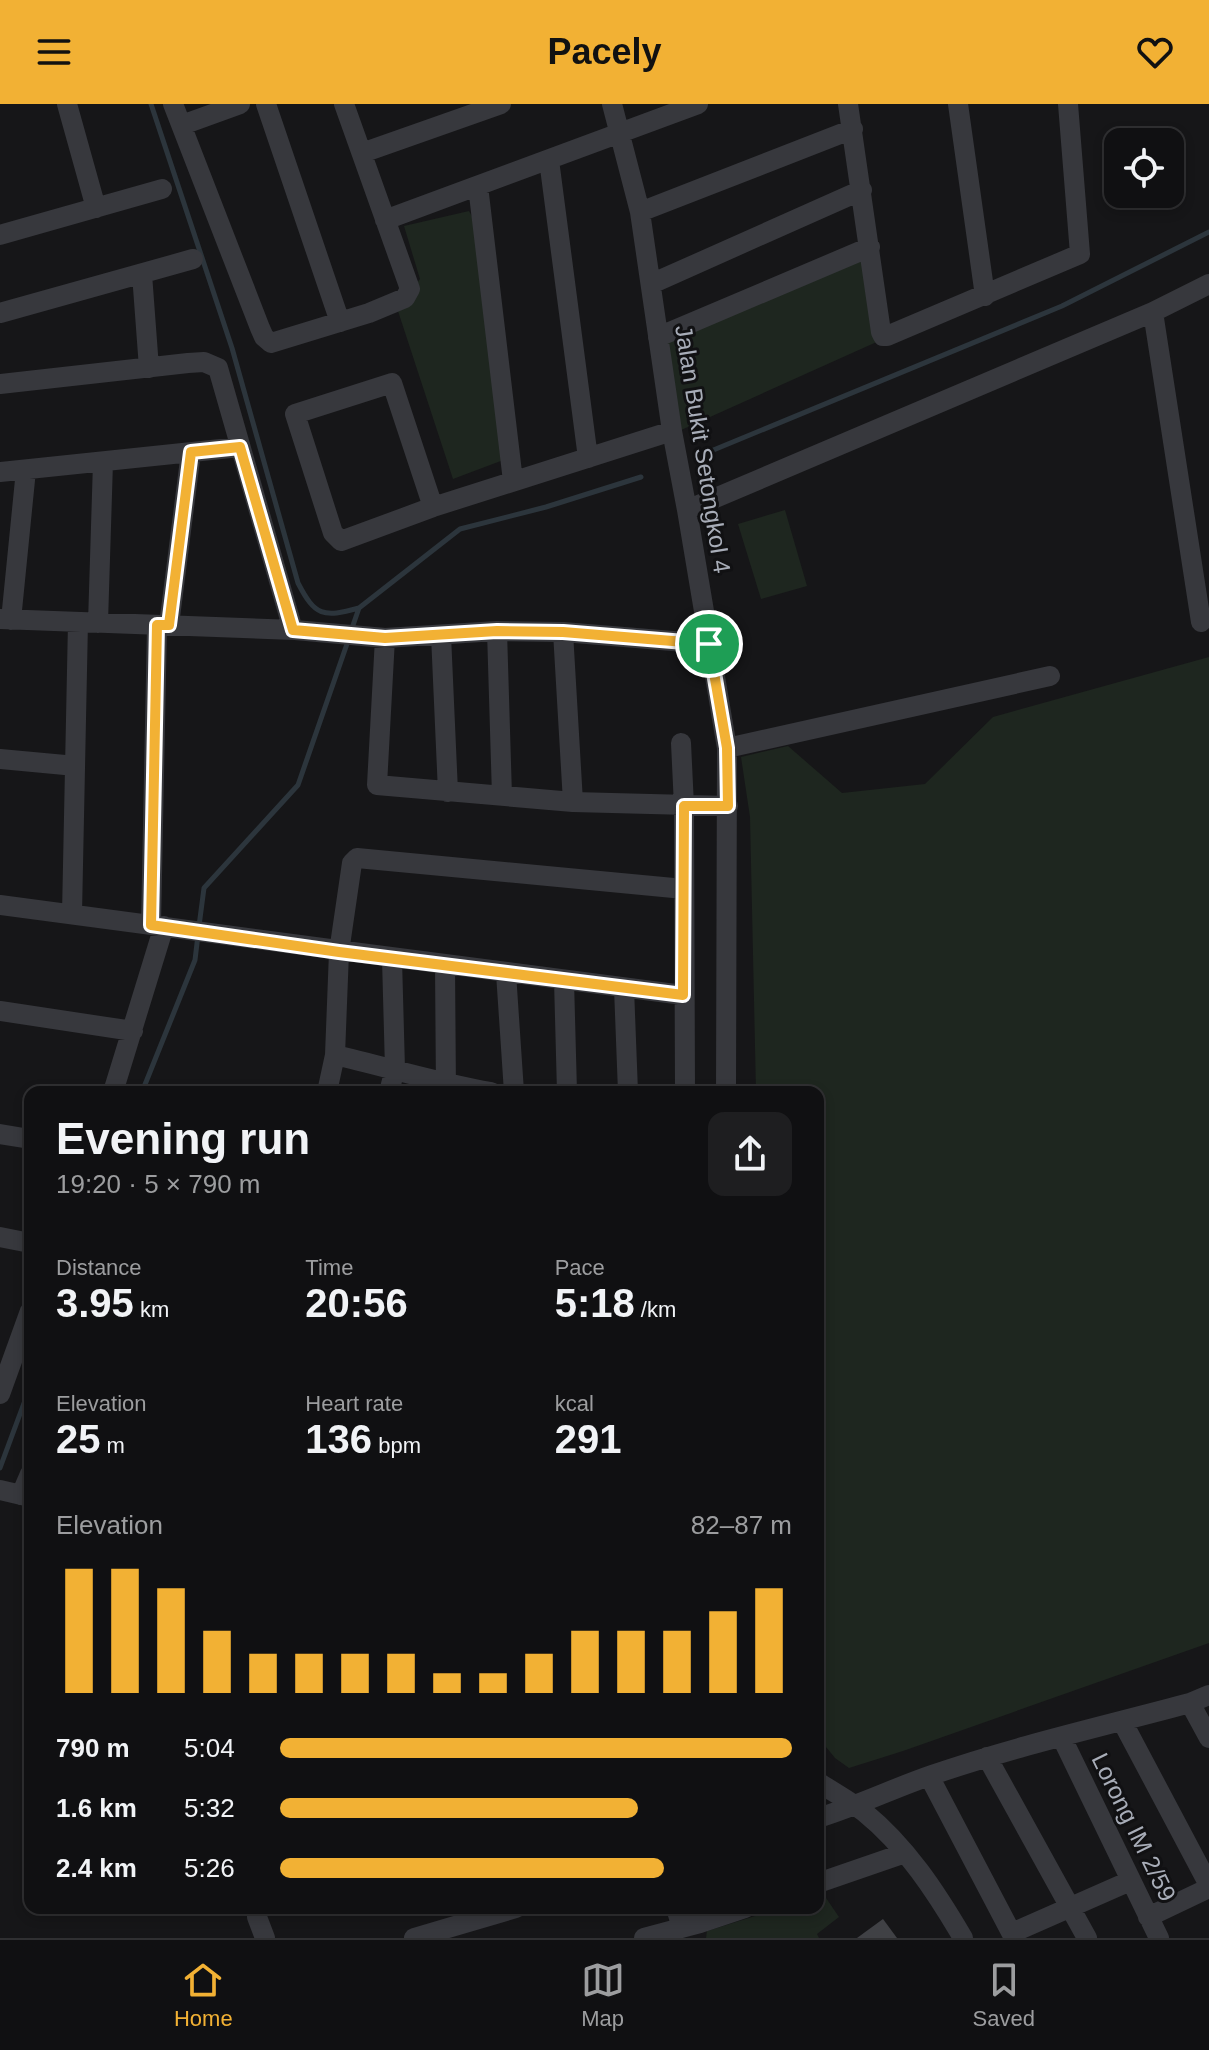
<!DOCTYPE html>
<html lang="en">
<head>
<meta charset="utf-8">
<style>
  body { margin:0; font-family:Arial,sans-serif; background:#1e1e20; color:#f1f3f6; height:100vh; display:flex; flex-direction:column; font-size:30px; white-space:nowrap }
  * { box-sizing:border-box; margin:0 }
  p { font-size:26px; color:#9c9d9f }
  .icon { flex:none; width:44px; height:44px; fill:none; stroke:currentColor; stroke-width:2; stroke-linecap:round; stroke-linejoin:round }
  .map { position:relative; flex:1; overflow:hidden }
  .drawer { position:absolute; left:24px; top:982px; width:800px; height:828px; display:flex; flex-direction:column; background:#101012; border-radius:16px; box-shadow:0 4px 12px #0003,0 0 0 2px #303032 }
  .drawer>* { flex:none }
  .tools { position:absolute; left:1104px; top:24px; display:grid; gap:16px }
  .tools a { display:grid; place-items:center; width:80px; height:80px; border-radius:16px; background:#101012; box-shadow:0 4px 12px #0003,0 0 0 2px #303032; font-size:40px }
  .pin { position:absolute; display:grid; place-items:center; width:68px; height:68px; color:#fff; margin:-34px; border:4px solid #fff; border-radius:50%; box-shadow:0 2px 8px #0007 }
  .round { display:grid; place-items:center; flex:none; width:84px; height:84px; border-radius:16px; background:#1e1e20 }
  .overview { display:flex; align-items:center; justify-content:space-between; height:136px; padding:0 32px }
  h1 { font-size:44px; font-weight:600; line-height:60px }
  .stats { display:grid; grid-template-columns:repeat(3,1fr); gap:12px; height:136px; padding:8px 32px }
  .stats div { display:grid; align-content:center }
  .stats b { font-size:40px; font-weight:600 }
  .stats small { font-size:22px; font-weight:400 }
  .stats p { font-size:22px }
  .chart { height:224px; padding:16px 32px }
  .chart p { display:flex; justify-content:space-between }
  .chart svg { width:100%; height:144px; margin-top:8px; stroke:#f2b134; stroke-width:6 }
  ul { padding:0 32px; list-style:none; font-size:26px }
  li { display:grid; grid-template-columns:128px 96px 1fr; align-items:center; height:60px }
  li i { height:20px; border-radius:10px; background:#f2b134 }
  header { display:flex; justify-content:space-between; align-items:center; height:104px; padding:0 32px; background:#f2b134; color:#111; font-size:36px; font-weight:600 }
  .tab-bar { display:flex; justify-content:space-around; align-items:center; height:112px; border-top:2px solid #303032; background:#101012; font-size:22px; color:#9c9d9f }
  .tab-bar a { display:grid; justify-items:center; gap:4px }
  .tab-bar .active { color:#f2b134 }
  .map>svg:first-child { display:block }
  .green { fill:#1e261f }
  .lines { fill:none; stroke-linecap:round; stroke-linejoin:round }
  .stream { stroke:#2c353c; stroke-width:5 }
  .building { fill:#404145 }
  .minor { stroke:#37383d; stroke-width:20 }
  .route-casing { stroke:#fff; stroke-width:16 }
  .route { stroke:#f2b134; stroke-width:10 }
  .labels { text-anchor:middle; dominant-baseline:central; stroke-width:6; stroke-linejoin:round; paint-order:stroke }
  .street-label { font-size:24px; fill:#a8adb8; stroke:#111113 }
</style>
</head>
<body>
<header><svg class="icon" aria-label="menu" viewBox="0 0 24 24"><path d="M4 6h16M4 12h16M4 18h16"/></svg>Pacely<svg class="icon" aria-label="heart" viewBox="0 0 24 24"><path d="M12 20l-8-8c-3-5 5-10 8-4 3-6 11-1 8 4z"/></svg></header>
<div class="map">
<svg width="1209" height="1834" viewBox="0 0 1209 1834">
  <rect width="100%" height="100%" fill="#161618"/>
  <path class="green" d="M469,107L474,116L506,355L453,375L397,204L420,175L404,122Z
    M868,148L881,236L670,331L655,238Z
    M785,406L807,482L761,495L738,420Z
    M1209,553V1539L903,1647L849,1664L835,1654L818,1633V988H756L750,713L741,653L788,642L842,689L925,680L993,613Z
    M824,1791L839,1813L817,1830L819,1834H706L707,1827L781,1804H818V1793Z"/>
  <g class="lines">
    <path class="stream" d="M151,0L232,244L298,479C315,512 323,514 359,504
      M711,347L1062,202L1209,128
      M351,527L359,504L460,425L546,403L641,373
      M199,822L204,784L298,681L348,537
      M142,988L195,856L198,831
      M0,1364L30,1283"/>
  </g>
  <path class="building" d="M883,1815L897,1834H857Z"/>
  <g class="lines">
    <path class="minor" d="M67,0L96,104
      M173,0L260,224L264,233L271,239L369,209L405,194L410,185L344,0
      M266,0L340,218
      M612,0L640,108L672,327L687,406L727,644L726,988
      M848,0L881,228L883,232H887L1080,150L1068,0
      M958,0L985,192
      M182,21L240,0
      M362,49L501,0
      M549,56L588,354
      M478,82L513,377
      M640,108L853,25
      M385,116L698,0
      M0,131L162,85
      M142,170L149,264
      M651,180L862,86
      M1153,208L1201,518
      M0,209L193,155
      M658,233L870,143
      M0,280L188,259L204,258L218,264L293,526
      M0,368L240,343
      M433,403L392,279L295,310L333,429L341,437L433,403L672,327
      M687,406L1153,208L1209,180
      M0,515L295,526L385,534L497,527L563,528L709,540
      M11,516L26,366
      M98,519L103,358
      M169,521L191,348
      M497,527L502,692
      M563,528L573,698
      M441,531L448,688
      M385,534L377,681L573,698L728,702
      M681,639L684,702L685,988
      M727,644L1050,572
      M0,655L65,661L73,659
      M0,801C228,831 455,862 683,891
      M72,810L78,518
      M151,821L157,521
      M445,861L446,988
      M506,869L514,988
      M564,876L567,988
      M624,884L628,988
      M0,907L133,927
      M335,951C387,963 438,979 491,988
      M113,988L164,822
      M327,988L335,951L339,848L352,759L357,754L684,785
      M389,988L395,965L392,855
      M0,1030L30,1035
      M0,1133L30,1139
      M0,1290L30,1207
      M0,1386L30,1393
      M21,1391L30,1370
      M1190,1599L1209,1634
      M1122,1617L1209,1781
      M1062,1634L1159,1834
      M987,1653L1087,1834
      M929,1672L1014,1834
      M818,1678C833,1688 850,1697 864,1708C906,1742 936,1788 963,1834
      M818,1714C857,1702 894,1684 932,1671C1016,1642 1104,1622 1190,1599L1209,1591
      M818,1779L905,1749
      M257,1804V1813L265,1834
      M676,1804L682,1824
      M1148,1813L1209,1784
      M1012,1829L1130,1777
      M414,1834L516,1804
      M644,1834L700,1819L745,1804"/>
  </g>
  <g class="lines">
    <g class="route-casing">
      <path id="route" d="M240,343L293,526L385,534L497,527L563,528L709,540L727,644L728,702H684L683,891L339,848L151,821L157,521H169L191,348Z"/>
    </g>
    <use href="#route" class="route"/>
  </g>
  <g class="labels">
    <g class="street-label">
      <text transform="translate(703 345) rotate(81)">Jalan Bukit Setongkol 4</text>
      <text transform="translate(1134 1723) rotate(64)">Lorong IM 2/59</text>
    </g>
  </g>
</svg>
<div class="tools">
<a><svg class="icon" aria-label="locate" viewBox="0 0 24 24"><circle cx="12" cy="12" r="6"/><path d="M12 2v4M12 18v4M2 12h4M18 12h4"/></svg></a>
</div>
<div class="pin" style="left:709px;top:540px;background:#1e9e55"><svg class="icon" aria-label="arrive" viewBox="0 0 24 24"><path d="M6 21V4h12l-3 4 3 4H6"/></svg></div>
<section class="drawer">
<div class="overview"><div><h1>Evening run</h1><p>19:20 · 5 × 790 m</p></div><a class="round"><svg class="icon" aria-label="share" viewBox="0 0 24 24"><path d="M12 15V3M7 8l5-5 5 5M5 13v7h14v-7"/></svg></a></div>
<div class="stats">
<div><p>Distance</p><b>3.95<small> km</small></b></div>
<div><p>Time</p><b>20:56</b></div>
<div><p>Pace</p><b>5:18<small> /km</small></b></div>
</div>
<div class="stats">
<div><p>Elevation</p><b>25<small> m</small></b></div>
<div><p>Heart rate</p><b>136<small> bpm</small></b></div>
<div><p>kcal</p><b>291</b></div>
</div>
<div class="chart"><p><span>Elevation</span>82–87 m</p>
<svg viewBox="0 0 160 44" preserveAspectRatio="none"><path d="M5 44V6M15 44V6M25 44V12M35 44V25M45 44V32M55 44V32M65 44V32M75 44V32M85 44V38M95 44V38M105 44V32M115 44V25M125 44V25M135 44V25M145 44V19M155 44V12"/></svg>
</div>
<ul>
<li><b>790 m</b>5:04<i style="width:100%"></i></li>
<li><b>1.6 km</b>5:32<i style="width:70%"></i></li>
<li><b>2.4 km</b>5:26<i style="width:75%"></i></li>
</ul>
</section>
</div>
<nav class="tab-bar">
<a class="active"><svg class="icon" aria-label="home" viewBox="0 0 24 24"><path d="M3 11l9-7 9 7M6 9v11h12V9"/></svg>Home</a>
<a><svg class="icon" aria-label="map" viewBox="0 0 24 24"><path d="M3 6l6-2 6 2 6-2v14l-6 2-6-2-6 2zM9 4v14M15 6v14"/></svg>Map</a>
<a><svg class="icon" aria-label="saved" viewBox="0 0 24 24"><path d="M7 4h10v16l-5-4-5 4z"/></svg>Saved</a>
</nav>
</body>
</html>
